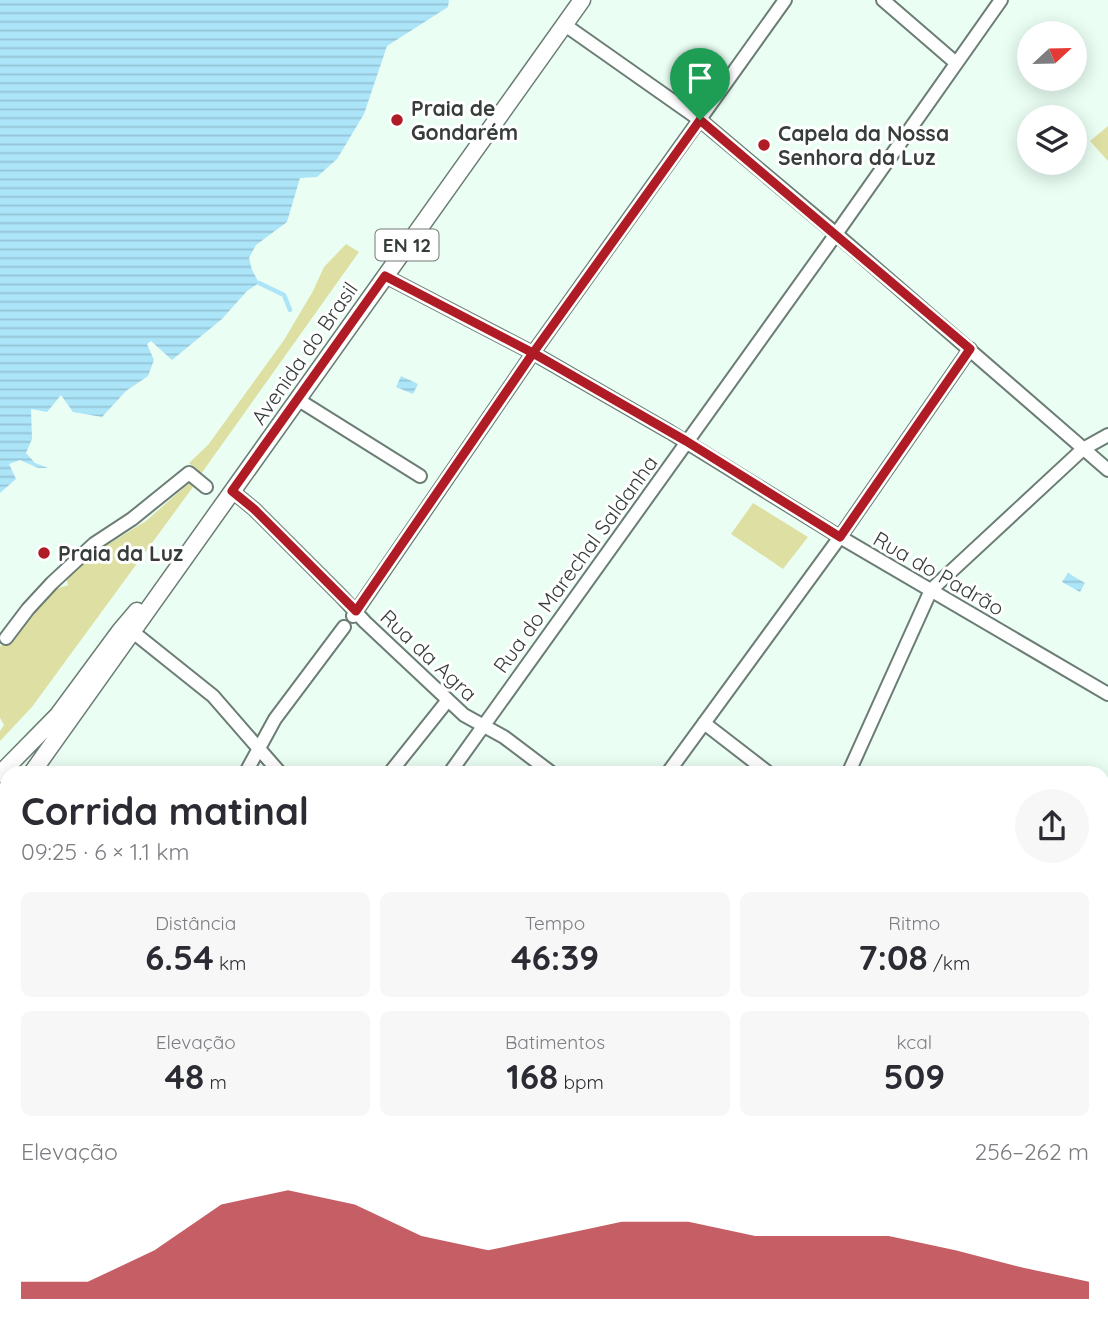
<!DOCTYPE html>
<html lang="pt">
<head>
<meta charset="utf-8">
<style>
  body { margin:0; font-family:Quicksand,sans-serif; background:#f7f7f7; color:#2b2b33; height:100vh; display:flex; flex-direction:column; font-size:26px; white-space:nowrap }
  * { box-sizing:border-box; margin:0 }
  p { font-size:23px; color:#7c7c81 }
  .icon { flex:none; width:38px; height:38px; fill:none; stroke:currentColor; stroke-width:2; stroke-linecap:round; stroke-linejoin:round }
  .map { position:relative; flex:1; overflow:hidden }
  .drawer { position:absolute; left:0px; top:766px; width:1110px; height:569px; display:flex; flex-direction:column; background:#fff; border-radius:21px 21px 0 0; box-shadow:0 4px 18px #0003 }
  .drawer>* { flex:none }
  .needle { width:46px; rotate:68deg }
  .controls { position:absolute; left:1017px; top:21px; display:grid; gap:14px }
  .controls a { display:grid; place-items:center; width:70px; height:70px; border-radius:50%; background:#fff; box-shadow:0 4px 18px #0003; font-size:35px }
  .pin { position:absolute; display:grid; place-items:center; width:60px; height:60px; color:#fff; margin:-72px -30px; border-radius:50% 50% 50% 0; rotate:-45deg; box-shadow:0 0 7px #0007 }
  .pin .icon { rotate:45deg }
  .round { display:grid; place-items:center; flex:none; width:74px; height:74px; border-radius:37px; background:#f7f7f7 }
  .summary { display:flex; align-items:center; justify-content:space-between; height:119px; padding:0 21px }
  h1 { font-size:38px; font-weight:800; line-height:52px }
  .stats { display:grid; grid-template-columns:repeat(3,1fr); gap:10px; height:119px; padding:7px 21px }
  .stats div { display:grid; align-content:center; border-radius:10px; background:#f7f7f7; text-align:center }
  .stats b { font-size:35px; font-weight:800 }
  .stats small { font-size:19px; font-weight:400 }
  .stats p { font-size:19px }
  .chart { height:196px; padding:14px 21px }
  .chart p { display:flex; justify-content:space-between }
  .chart svg { width:100%; height:126px; margin-top:7px; fill:#af1c25; opacity:.7 }
  .map>svg:first-child { display:block }
  .grass { fill:url(#grass-dots) }
  .park { fill:#dee0a3 }
  .water { fill:url(#water-rules) }
  .lines { fill:none; stroke-linecap:round; stroke-linejoin:round }
  .stream { stroke:#ace4f8; stroke-width:4.5 }
  .minor-casing { stroke:#6b7d74; stroke-width:16 }
  .major-casing { stroke:#6b7d74; stroke-width:19 }
  .minor { stroke:#fff; stroke-width:12 }
  .major { stroke:#fff; stroke-width:16 }
  .route-casing { stroke:#fff; stroke-width:14 }
  .route { stroke:#af1c25; stroke-width:9 }
  .poi-dot { fill:#af1c25; stroke:#fff; stroke-width:2.5 }
  .labels { text-anchor:middle; dominant-baseline:central; stroke-width:6; stroke-linejoin:round; paint-order:stroke }
  .shield { fill:#fff; stroke:#727775; stroke-width:2 }
  .shield-label { font-size:19px; font-weight:bold; fill:#363d3a }
  .poi-label { font-size:21px; font-weight:bold; fill:#363d3a; stroke:#fff; text-anchor:start }
  .street-label { font-size:21px; fill:#363d3a; stroke:#fff }
</style>
</head>
<body>
<div class="map">
<svg width="1108" height="1334" viewBox="0 0 1108 1334">
  <defs>
    <pattern id="grass-dots" width="8" height="8" patternUnits="userSpaceOnUse" patternTransform="scale(1.75)"><rect width="8" height="8" fill="#dee0a3"/><path d="M2 2h.1M6 6h.1" fill="none" stroke="#bfc18d" stroke-width="1.8" stroke-linecap="round"/></pattern>
    <pattern id="water-rules" width="6" height="5" patternUnits="userSpaceOnUse" patternTransform="scale(1.75)"><rect width="6" height="5" fill="#ace4f8"/><path d="M0 2.5h6" fill="none" stroke="#95c4d5"/></pattern>
  </defs>
  <rect width="100%" height="100%" fill="#eafef4"/>
  <path class="grass" d="M1108,1152V1334H926L931,1328H1102V1158Z"/>
  <path class="park" d="M1108,126V161L1090,141Z
    M346,244L359,252L201,474L189,463L208,445L284,340L313,291L324,267Z
    M190,482L193,487L32,707L0,741V731L4,725L0,718V646C23,636 31,606 52,592C56,588 63,587 68,585L66,577L107,545L146,521Z
    M753,503L808,537L783,569L731,534Z"/>
  <path class="water" d="M0,0H449L448,7L387,46L364,114L337,159L317,177L300,178L287,222L256,245L249,258L252,270L259,283L247,291L222,319L172,360L151,341L147,344L154,360L148,376L126,391L102,417L73,412L61,395L47,412L31,409L32,439L26,453L35,463L48,468H38L20,460L9,464L16,479L0,493Z
    M401,376L418,384L413,394L396,387Z
    M1068,573L1085,583L1080,592L1062,582Z"/>
  <g class="lines">
    <path class="stream" d="M259,283L284,295L290,310"/>
    <g class="minor-casing">
      <path id="minor" d="M883,0L956,63
        M565,25L700,120L836,234L1108,470
        M385,276L533,353L670,432L840,537L1108,694
        M297,399L420,476
        M232,491L254,509L341,596L365,622L464,715L504,737L553,774
        M353,616L533,353L785,0
        M133,632L213,696L281,774
        M6,638L28,609L52,583L94,544L132,519L189,473L206,487
        M704,723L770,774
        M245,774L275,719L344,627
        M389,774L448,700
        M449,774L836,234L1001,0
        M667,774L840,537L970,349
        M848,774L931,590L1083,449L1108,435
        M0,1025L7,1018
        M0,1330L7,1317
        M163,1334L166,1328
        M472,1334L476,1328
        M696,1334L700,1328"/>
    </g>
    <g class="major-casing">
      <path id="major" d="M0,774L58,715L120,631L137,611
        M31,774L582,0
        M0,817L7,807
        M0,1162L7,1166
        M282,1328L292,1334"/>
    </g>
    <use href="#minor" class="minor"/>
    <use href="#major" class="major"/>
  </g>
  <g class="lines">
    <g class="route-casing">
      <path id="route" d="M700,120L533,353L385,276L232,491L254,509L356,611L533,353L686,441L840,537L970,349L700,120"/>
    </g>
    <use href="#route" class="route"/>
  </g>
  <g class="poi-dot">
    <circle cx="397" cy="120" r="7"/>
    <circle cx="764" cy="145" r="7"/>
    <circle cx="44" cy="553" r="7"/>
  </g>
  <g class="labels">
    <rect class="shield" x="375.5" y="229.5" width="63" height="31" rx="5"/>
    <g class="shield-label">
      <text x="407" y="245">EN 12</text>
    </g>
    <g class="poi-label">
      <text x="411" y="108">Praia de<tspan x="411" dy="24">Gondarém</tspan></text>
      <text x="778" y="133">Capela da Nossa<tspan x="778" dy="24">Senhora da Luz</tspan></text>
      <text x="58" y="553">Praia da Luz</text>
    </g>
    <g class="street-label">
      <text transform="translate(304 353) rotate(-55)">Avenida do Brasil</text>
      <text transform="translate(575 564) rotate(-54)">Rua do Marechal Saldanha</text>
      <text transform="translate(939 573) rotate(30)">Rua do Padrão</text>
      <text transform="translate(429 655) rotate(43)">Rua da Agra</text>
    </g>
  </g>
</svg>
<div class="controls">
<a><svg class="needle" viewBox="-14 -14 28 28"><path d="M0-13l5 13h-10z" fill="#e53935"/><path d="M0 13l5-13h-10z" fill="#7c7c81"/></svg></a>
<a><svg class="icon" aria-label="layers" viewBox="0 0 24 24"><path d="M12 4l9 5-9 5-9-5zM3 14l9 5 9-5"/></svg></a>
</div>
<div class="pin" style="left:700px;top:120px;background:#1e9e55"><svg class="icon" aria-label="arrive" viewBox="0 0 24 24"><path d="M6 21V4h12l-3 4 3 4H6"/></svg></div>
<section class="drawer">
<div class="summary"><div><h1>Corrida matinal</h1><p>09:25 · 6 × 1.1 km</p></div><a class="round"><svg class="icon" aria-label="share" viewBox="0 0 24 24"><path d="M12 15V3M7 8l5-5 5 5M5 13v7h14v-7"/></svg></a></div>
<div class="stats">
<div><p>Distância</p><b>6.54<small> km</small></b></div>
<div><p>Tempo</p><b>46:39</b></div>
<div><p>Ritmo</p><b>7:08<small> /km</small></b></div>
</div>
<div class="stats">
<div><p>Elevação</p><b>48<small> m</small></b></div>
<div><p>Batimentos</p><b>168<small> bpm</small></b></div>
<div><p>kcal</p><b>509</b></div>
</div>
<div class="chart"><p><span>Elevação</span>256–262 m</p>
<svg viewBox="0 0 160 44" preserveAspectRatio="none"><path d="M0 44V38L10 38L20 27L30 11L40 6L50 11L60 22L70 27L80 22L90 17L100 17L110 22L120 22L130 22L140 27L150 33L160 38V44z"/></svg>
</div>
</section>
</div>
</body>
</html>
